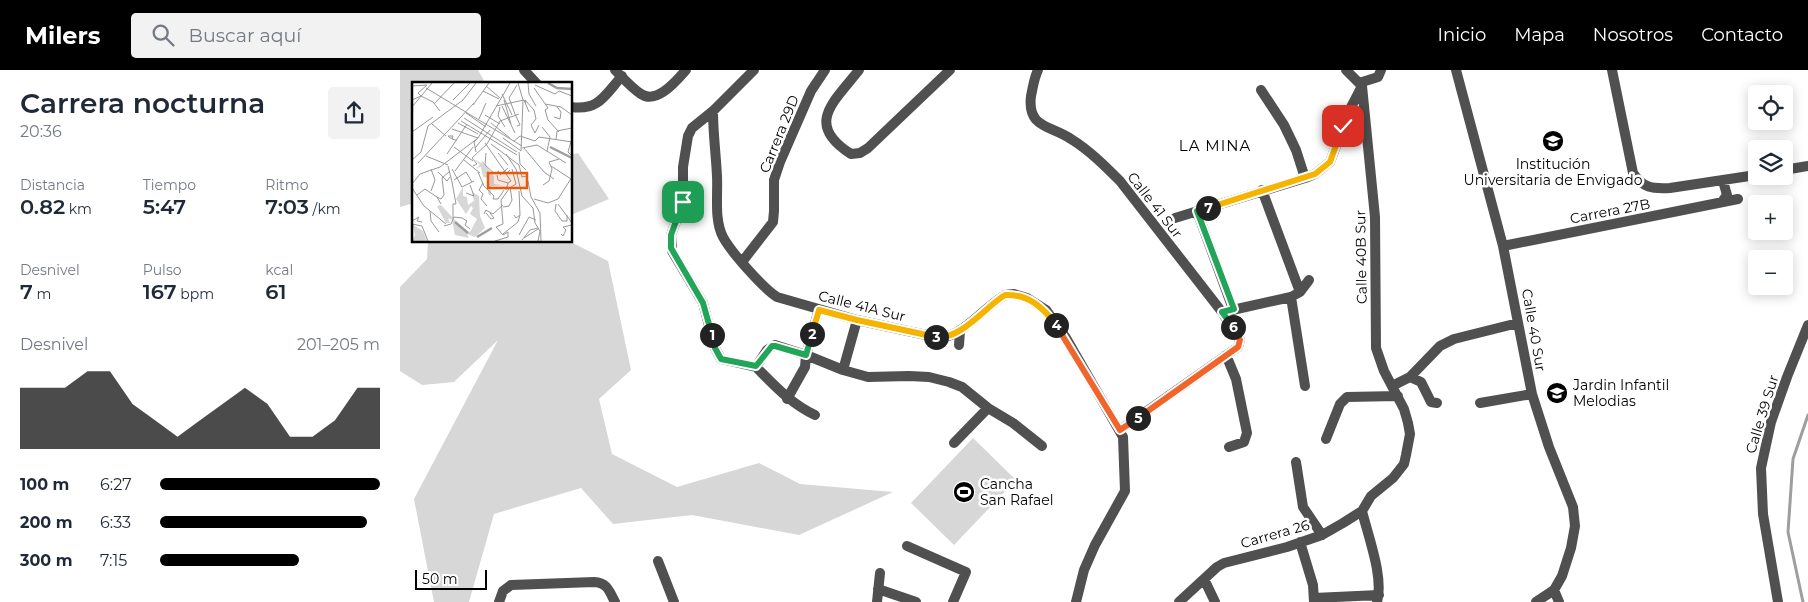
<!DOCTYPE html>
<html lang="es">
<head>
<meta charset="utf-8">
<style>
  body { margin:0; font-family:Montserrat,sans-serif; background:#f2f2f3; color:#1f2937; height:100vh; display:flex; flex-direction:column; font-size:19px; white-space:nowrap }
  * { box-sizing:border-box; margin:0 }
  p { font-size:16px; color:#747a83 }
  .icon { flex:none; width:28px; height:28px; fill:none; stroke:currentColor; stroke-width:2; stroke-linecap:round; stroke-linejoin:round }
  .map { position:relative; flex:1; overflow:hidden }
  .panel { display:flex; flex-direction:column; background:#fff; width:400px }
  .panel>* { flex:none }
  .tools { position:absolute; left:1348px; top:15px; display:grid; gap:10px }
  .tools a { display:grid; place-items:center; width:45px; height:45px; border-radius:5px; background:#fff; box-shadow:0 2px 12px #0003; font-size:25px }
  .scale { position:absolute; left:15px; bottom:12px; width:72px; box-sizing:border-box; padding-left:5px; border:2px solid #000; border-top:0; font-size:14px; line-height:18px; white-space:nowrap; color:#000; -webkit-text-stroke:4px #fff; paint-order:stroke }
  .pin { position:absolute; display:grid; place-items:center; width:42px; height:42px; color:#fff; margin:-21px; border-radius:10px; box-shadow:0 2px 8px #0006 }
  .km { position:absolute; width:25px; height:25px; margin:-12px; border-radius:50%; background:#222; color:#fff; font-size:14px; line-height:25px; text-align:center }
  .round { display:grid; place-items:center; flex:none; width:52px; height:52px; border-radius:5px; background:#f2f2f3 }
  .head { display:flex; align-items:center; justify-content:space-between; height:85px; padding:0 20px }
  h1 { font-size:28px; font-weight:600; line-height:38px }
  .figures { display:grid; grid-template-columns:repeat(3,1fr); gap:8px; height:85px; padding:5px 20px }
  .figures div { display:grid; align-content:center }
  .figures b { font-size:21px; font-weight:600 }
  .figures small { font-size:14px; font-weight:400 }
  .figures p { font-size:14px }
  .chart { height:140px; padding:10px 20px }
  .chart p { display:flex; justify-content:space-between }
  .chart svg { width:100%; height:90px; margin-top:5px; fill:#000; opacity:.7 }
  ul { padding:0 20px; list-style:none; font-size:16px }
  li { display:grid; grid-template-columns:80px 60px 1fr; align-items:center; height:38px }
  li i { height:12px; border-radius:6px; background:#000 }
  header { display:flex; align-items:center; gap:30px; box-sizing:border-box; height:70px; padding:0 25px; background:#000; color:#fff }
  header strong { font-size:24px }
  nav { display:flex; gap:28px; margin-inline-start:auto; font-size:18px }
  .search { width:350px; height:45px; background:#f2f2f3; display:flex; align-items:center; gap:12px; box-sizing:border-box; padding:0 18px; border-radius:5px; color:#747a83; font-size:19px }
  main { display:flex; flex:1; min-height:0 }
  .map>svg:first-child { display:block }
  .green { fill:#d7d7d7 }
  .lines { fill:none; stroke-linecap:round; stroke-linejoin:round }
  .stream { stroke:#9e9e9e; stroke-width:3 }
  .street { stroke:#505050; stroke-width:10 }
  .split-1-casing { stroke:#fff; stroke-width:10 }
  .split-2-casing { stroke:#fff; stroke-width:10 }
  .split-3-casing { stroke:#fff; stroke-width:10 }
  .split-4-casing { stroke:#fff; stroke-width:10 }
  .split-5-casing { stroke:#fff; stroke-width:10 }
  .split-6-casing { stroke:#fff; stroke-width:10 }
  .split-7-casing { stroke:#fff; stroke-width:10 }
  .split-8-casing { stroke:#fff; stroke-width:10 }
  .split-1 { stroke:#22a559; stroke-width:6 }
  .split-2 { stroke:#22a559; stroke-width:6 }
  .split-3 { stroke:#f5b400; stroke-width:6 }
  .split-4 { stroke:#f5b400; stroke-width:6 }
  .split-5 { stroke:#f0652b; stroke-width:6 }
  .split-6 { stroke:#f0652b; stroke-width:6 }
  .split-7 { stroke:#22a559; stroke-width:6 }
  .split-8 { stroke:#f5b400; stroke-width:6 }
  .labels { text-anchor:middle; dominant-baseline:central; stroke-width:5; stroke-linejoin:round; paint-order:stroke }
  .street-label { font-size:14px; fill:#000; stroke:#fff }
  .poi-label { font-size:14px; fill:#000; stroke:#fff; text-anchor:start }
  .neighbourhood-label { font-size:15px; letter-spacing:1px; fill:#000; stroke:#fff }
  .inset-river { fill:none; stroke:#9e9e9e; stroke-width:2.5 }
  .inset-road { fill:none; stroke:#999; stroke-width:1 }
  .view { fill:#e8590c; fill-opacity:0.15; stroke:#e8590c; stroke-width:2.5 }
  .inset-edge { fill:none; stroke:#000; stroke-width:2.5 }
</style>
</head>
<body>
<header>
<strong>Milers</strong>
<div class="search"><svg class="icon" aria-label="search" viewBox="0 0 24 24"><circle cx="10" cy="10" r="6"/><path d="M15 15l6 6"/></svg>Buscar aquí</div>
<nav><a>Inicio</a><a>Mapa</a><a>Nosotros</a><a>Contacto</a></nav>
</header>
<main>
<section class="panel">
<div class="head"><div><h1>Carrera nocturna</h1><p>20:36</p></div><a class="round"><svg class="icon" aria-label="share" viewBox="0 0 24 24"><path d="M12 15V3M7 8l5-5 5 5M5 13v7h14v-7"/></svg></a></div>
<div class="figures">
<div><p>Distancia</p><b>0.82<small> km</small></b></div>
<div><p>Tiempo</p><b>5:47</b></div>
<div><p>Ritmo</p><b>7:03<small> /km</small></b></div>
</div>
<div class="figures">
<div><p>Desnivel</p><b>7<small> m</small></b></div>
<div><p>Pulso</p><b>167<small> bpm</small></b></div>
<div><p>kcal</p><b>61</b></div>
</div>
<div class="chart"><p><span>Desnivel</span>201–205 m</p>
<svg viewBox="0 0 160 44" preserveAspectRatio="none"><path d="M0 44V14L10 14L20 14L30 6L40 6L50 22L60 30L70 38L80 30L90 22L100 14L110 22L120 38L130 38L140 30L150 14L160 14V44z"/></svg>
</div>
<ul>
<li><b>100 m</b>6:27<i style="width:100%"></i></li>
<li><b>200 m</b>6:33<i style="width:94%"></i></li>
<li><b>300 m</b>7:15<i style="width:63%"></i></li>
</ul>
</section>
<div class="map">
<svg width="1408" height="532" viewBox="0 0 1408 532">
  <rect width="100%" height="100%" fill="#fff"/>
  <path class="green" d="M0,0H78L86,14H14V133L0,137Z
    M178,83L209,129L171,145V85Z
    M28,171H169L208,191L231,300L199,329L212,384L277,417L359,393L400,414L493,422L399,465L292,445L213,454L181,418L94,444L69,532H34L14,429L98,270L54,312L22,315L0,301V217L27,189Z
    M573,368L616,410L554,475L511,433Z"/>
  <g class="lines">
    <path class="stream" d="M1403,532L1388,462L1393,389L1408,345"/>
    <path class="street" d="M124,0L137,14
      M215,0C223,8 232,18 241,24C257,35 277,10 286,0
      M354,0L313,41L292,58L288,66L283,97V132L271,165L272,181L303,233L315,278L321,289L356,297
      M459,0C434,32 404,54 451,84L460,83L468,78L550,0
      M638,0C634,8 633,17 631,26C627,58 650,55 671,69C689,80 705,96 720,111L822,242L840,270L838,277L720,360
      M1056,0L1103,176L1132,324L1149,377L1173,437L1175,456L1171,478L1162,506L1154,520L1136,532
      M1212,0L1233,103C1243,118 1252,119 1270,118L1356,105
      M959,13L978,7L981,0
      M861,20L884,55L896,80L905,108
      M171,37C199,41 205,25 222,6
      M313,41C313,63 316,85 317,106C318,125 314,150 323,167C331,182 363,218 377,227L457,250L540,268C566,264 583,238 605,225L614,224L627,228L646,240L666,268L723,367L725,421L695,475L684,500L676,532
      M1384,100L1408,96
      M862,120L900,222
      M1322,132L1327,125L1323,111
      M797,141L833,239
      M775,148L905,108L915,104L930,92L949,41L962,16
      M1103,176L1338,129
      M342,192L373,152L374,141V110L380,92L411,21L425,0
      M891,227L905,316
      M828,241L891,227L900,222L909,210
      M559,275L560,261
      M826,285L836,309L847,363L844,372L829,377
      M356,297L367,280L375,275L406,285L443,300L468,307L509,306L529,307L549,312L562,317L588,338L613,353L642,376
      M356,297C374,315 391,334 415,345
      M443,300L457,250
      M1010,307L1021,312L1031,332L1037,333
      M992,316L1010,307L1040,276L1054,269L1118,253
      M387,329L405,297L406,285L419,239
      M1080,333L1132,324
      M926,369L940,334L947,327L998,326
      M554,373L588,338
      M896,392L903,437L922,465
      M962,441C968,466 984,507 977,532
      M900,472L913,515L914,532
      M507,476L566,502L553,532
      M258,491L274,532
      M804,509L815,532
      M478,519L516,532
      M1154,520L1159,532
      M914,528L979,525
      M99,532L103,521L111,515L194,512C208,513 209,521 215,532
      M477,532L480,503
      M779,532L817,497L824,493L887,477L922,465L943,453L962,441L971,426L993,408L1004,394L1006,385L1010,364L1008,353L1004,339L984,301L976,278L975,147L962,16L946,0
      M1378,532L1363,444L1361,398L1371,352L1387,307L1408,255"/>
  </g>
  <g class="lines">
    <g class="split-1-casing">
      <path id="split-1" d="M283,132L271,165V178L303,233L312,265"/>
    </g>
    <g class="split-2-casing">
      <path id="split-2" d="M312,265L315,278L321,289L356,296L372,276H375L406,285L412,264"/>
    </g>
    <g class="split-3-casing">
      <path id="split-3" d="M412,264L419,240L457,250L536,267"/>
    </g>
    <g class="split-4-casing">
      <path id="split-4" d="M536,267C561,270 585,237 605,225C628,224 643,237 656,255"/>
    </g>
    <g class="split-5-casing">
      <path id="split-5" d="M656,255L720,360L738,348"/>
    </g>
    <g class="split-6-casing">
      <path id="split-6" d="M738,348L838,277L840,270L833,257"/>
    </g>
    <g class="split-7-casing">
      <path id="split-7" d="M808,138L797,141L834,239L822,242L833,257"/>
    </g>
    <g class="split-8-casing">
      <path id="split-8" d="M808,138L915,104L930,92L943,56"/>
    </g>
    <use href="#split-1" class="split-1"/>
    <use href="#split-2" class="split-2"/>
    <use href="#split-3" class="split-3"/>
    <use href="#split-4" class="split-4"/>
    <use href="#split-5" class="split-5"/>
    <use href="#split-6" class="split-6"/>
    <use href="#split-7" class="split-7"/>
    <use href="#split-8" class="split-8"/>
  </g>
  <defs>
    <g id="university-disc" transform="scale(1.125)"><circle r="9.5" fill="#000" stroke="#fff"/><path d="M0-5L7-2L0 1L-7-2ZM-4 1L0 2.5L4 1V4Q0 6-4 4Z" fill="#fff"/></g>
    <g id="school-disc" transform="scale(1.125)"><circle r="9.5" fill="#000" stroke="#fff"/><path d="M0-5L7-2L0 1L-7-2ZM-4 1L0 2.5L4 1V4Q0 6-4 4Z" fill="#fff"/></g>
    <g id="stadium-disc" transform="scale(1.125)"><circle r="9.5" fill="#000" stroke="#fff"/><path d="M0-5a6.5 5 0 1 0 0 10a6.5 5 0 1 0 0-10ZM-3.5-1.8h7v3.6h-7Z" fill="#fff"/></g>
  </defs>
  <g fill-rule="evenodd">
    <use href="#university-disc" x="1153" y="71"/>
    <use href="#school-disc" x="1157" y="323"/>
    <use href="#stadium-disc" x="564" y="422"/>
  </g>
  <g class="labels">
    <g class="street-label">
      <text transform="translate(379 64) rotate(-68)">Carrera 29D</text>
      <text transform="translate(755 135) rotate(52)">Calle 41 Sur</text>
      <text transform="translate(1210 141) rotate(-11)">Carrera 27B</text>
      <text transform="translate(961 187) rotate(-91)">Calle 40B Sur</text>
      <text transform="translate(462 236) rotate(14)">Calle 41A Sur</text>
      <text transform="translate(1134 260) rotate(80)">Calle 40 Sur</text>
      <text transform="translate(1362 344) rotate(-73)">Calle 39 Sur</text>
      <text transform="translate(875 464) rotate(-16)">Carrera 26</text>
    </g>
    <g class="poi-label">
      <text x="1153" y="94" text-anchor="middle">Institución<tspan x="1153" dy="16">Universitaria de Envigado</tspan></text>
      <text x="1173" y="315">Jardin Infantil<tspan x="1173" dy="16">Melodias</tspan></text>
      <text x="580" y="414">Cancha<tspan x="580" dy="16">San Rafael</tspan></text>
    </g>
    <g class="neighbourhood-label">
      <text x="815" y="75">LA MINA</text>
    </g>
  </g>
  <g transform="translate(12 12)">
    <rect width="160" height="160" fill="#fff"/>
    <path d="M62,77L69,81L71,79L82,95V102L90,103L79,104V114L76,112L77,96L71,95L69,85L64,86L68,83ZM51,105V114L55,115L56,123L62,119L60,110L67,114L68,134L73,146L63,155L55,152L57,156L43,153L40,138L36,136L38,141H34L25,124L29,123L53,149L58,150L65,137L58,132L61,126L59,124L54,132L44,117ZM0,142L11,149L15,159H0L3,153Z" fill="#d7d7d7"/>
    <path class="inset-river" d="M136,1L145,6L160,7M138,65L160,76M43,140L56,151M65,155L80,146"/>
    <path class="inset-road" d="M116,1L117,12L124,24M123,3L143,12M0,4L15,3M74,4L88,16M14,6L110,64M122,6L136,26L133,28M71,9L87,17M90,12L100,33M143,12L147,9L160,14M9,14L6,11L15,3M0,18L9,14L21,20L28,29M41,18L58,1M92,18L99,42M114,21L113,18L122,28L124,37L119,43L123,51L127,43M22,22L42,1M133,22L149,25L160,33M61,23L77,1M84,24L112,18L117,30M90,24L103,51M0,25L20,1M88,25L86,34L93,45M133,28L136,38L147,50M54,31L74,45M103,32L97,16L105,3M103,32L108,43L105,44M73,33L88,42M142,35L148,37L149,30L145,25M52,36L105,70M67,37L74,21M49,39L105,73M46,41L66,52M79,41L98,56M20,42L34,54M130,45L138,55L135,69M40,47L66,56L62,60L64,70M0,50L21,35M91,56L109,69L111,18L106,1M160,56L156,70L160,74M40,57L41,54H36L38,56H40V57L43,58H45M144,58L145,49L160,46M102,59L108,54L123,59L127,55L160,60M73,61L94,91M79,62L107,83M42,65L61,79M63,66L78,48M110,66L125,63L154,81M112,66L132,90L142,97M107,70L108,82L114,88M74,71L73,83L83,92L87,89M86,71L96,83M35,72L55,42M94,72L104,87L110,114L121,126L123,141L128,149L126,159M14,74L36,83M0,78L9,70L16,44L51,18L64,1M52,78L68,91M6,81L62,21M107,83L110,95L116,94M36,84L40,100M61,84L65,82L60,76L75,62L88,39L107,32M139,84L159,97M40,87L50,105L62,99M94,88L88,93L96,86M43,89L61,65M26,90L35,99L38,95M66,90L72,104L82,114L81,117H86L92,108M85,93L86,98L96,101L94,108M42,98L54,90L60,100M116,99L119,115L128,131L129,159M40,100L44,122H41V136M71,101L67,108L71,112L69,117L75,124M96,101L99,99L94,92L98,88M0,102L8,92L28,85L66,56L98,1M131,103L137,99L140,87L137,80L147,77M0,106L12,124L34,142M96,107L104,102L100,87M19,109L23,98L19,87M107,109L108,133M54,111L62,114L58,103M5,113L13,107L25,115M122,117L136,121L146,117L160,95M29,122L25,115L29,117L32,113L30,96L38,89M144,122L143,129L150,139H155V133M146,122L160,141M91,125L97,124L100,118L98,105M18,129L19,139L27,150M74,131L79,137L82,136L78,131M72,132L74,128L81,132L91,123M0,139L7,135L5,139L10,140M0,142L10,144L16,159M32,144L39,142L42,135L50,136L55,139L53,143L58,147M91,152L106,140L108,133L104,136L102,133M149,152L151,154L154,148L151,145L160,143M107,153L117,135L124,138M112,156L126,147M110,158L118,148L126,146M83,159L96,155V150L91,153L84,145L91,142L89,118L97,107"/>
    <path class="view" d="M76,91H115V106H76Z"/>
    <rect width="160" height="160" class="inset-edge"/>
  </g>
</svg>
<div class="tools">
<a><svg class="icon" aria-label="locate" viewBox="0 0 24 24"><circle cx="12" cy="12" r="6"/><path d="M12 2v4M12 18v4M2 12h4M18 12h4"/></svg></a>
<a><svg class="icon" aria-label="layers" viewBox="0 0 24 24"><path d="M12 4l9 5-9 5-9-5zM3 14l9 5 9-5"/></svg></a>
<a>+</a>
<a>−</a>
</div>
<div class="scale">50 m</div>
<div class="pin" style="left:283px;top:132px;background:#1e9e55"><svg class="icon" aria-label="arrive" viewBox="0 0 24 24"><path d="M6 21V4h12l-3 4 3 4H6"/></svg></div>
<div class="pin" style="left:943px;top:56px;background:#d93025"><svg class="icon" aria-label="check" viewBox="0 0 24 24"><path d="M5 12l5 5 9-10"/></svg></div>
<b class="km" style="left:312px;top:265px">1</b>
<b class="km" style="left:412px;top:264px">2</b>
<b class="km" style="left:536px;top:267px">3</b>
<b class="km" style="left:656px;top:255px">4</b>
<b class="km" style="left:738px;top:348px">5</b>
<b class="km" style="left:833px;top:257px">6</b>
<b class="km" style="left:808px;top:138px">7</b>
</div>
</main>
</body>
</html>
